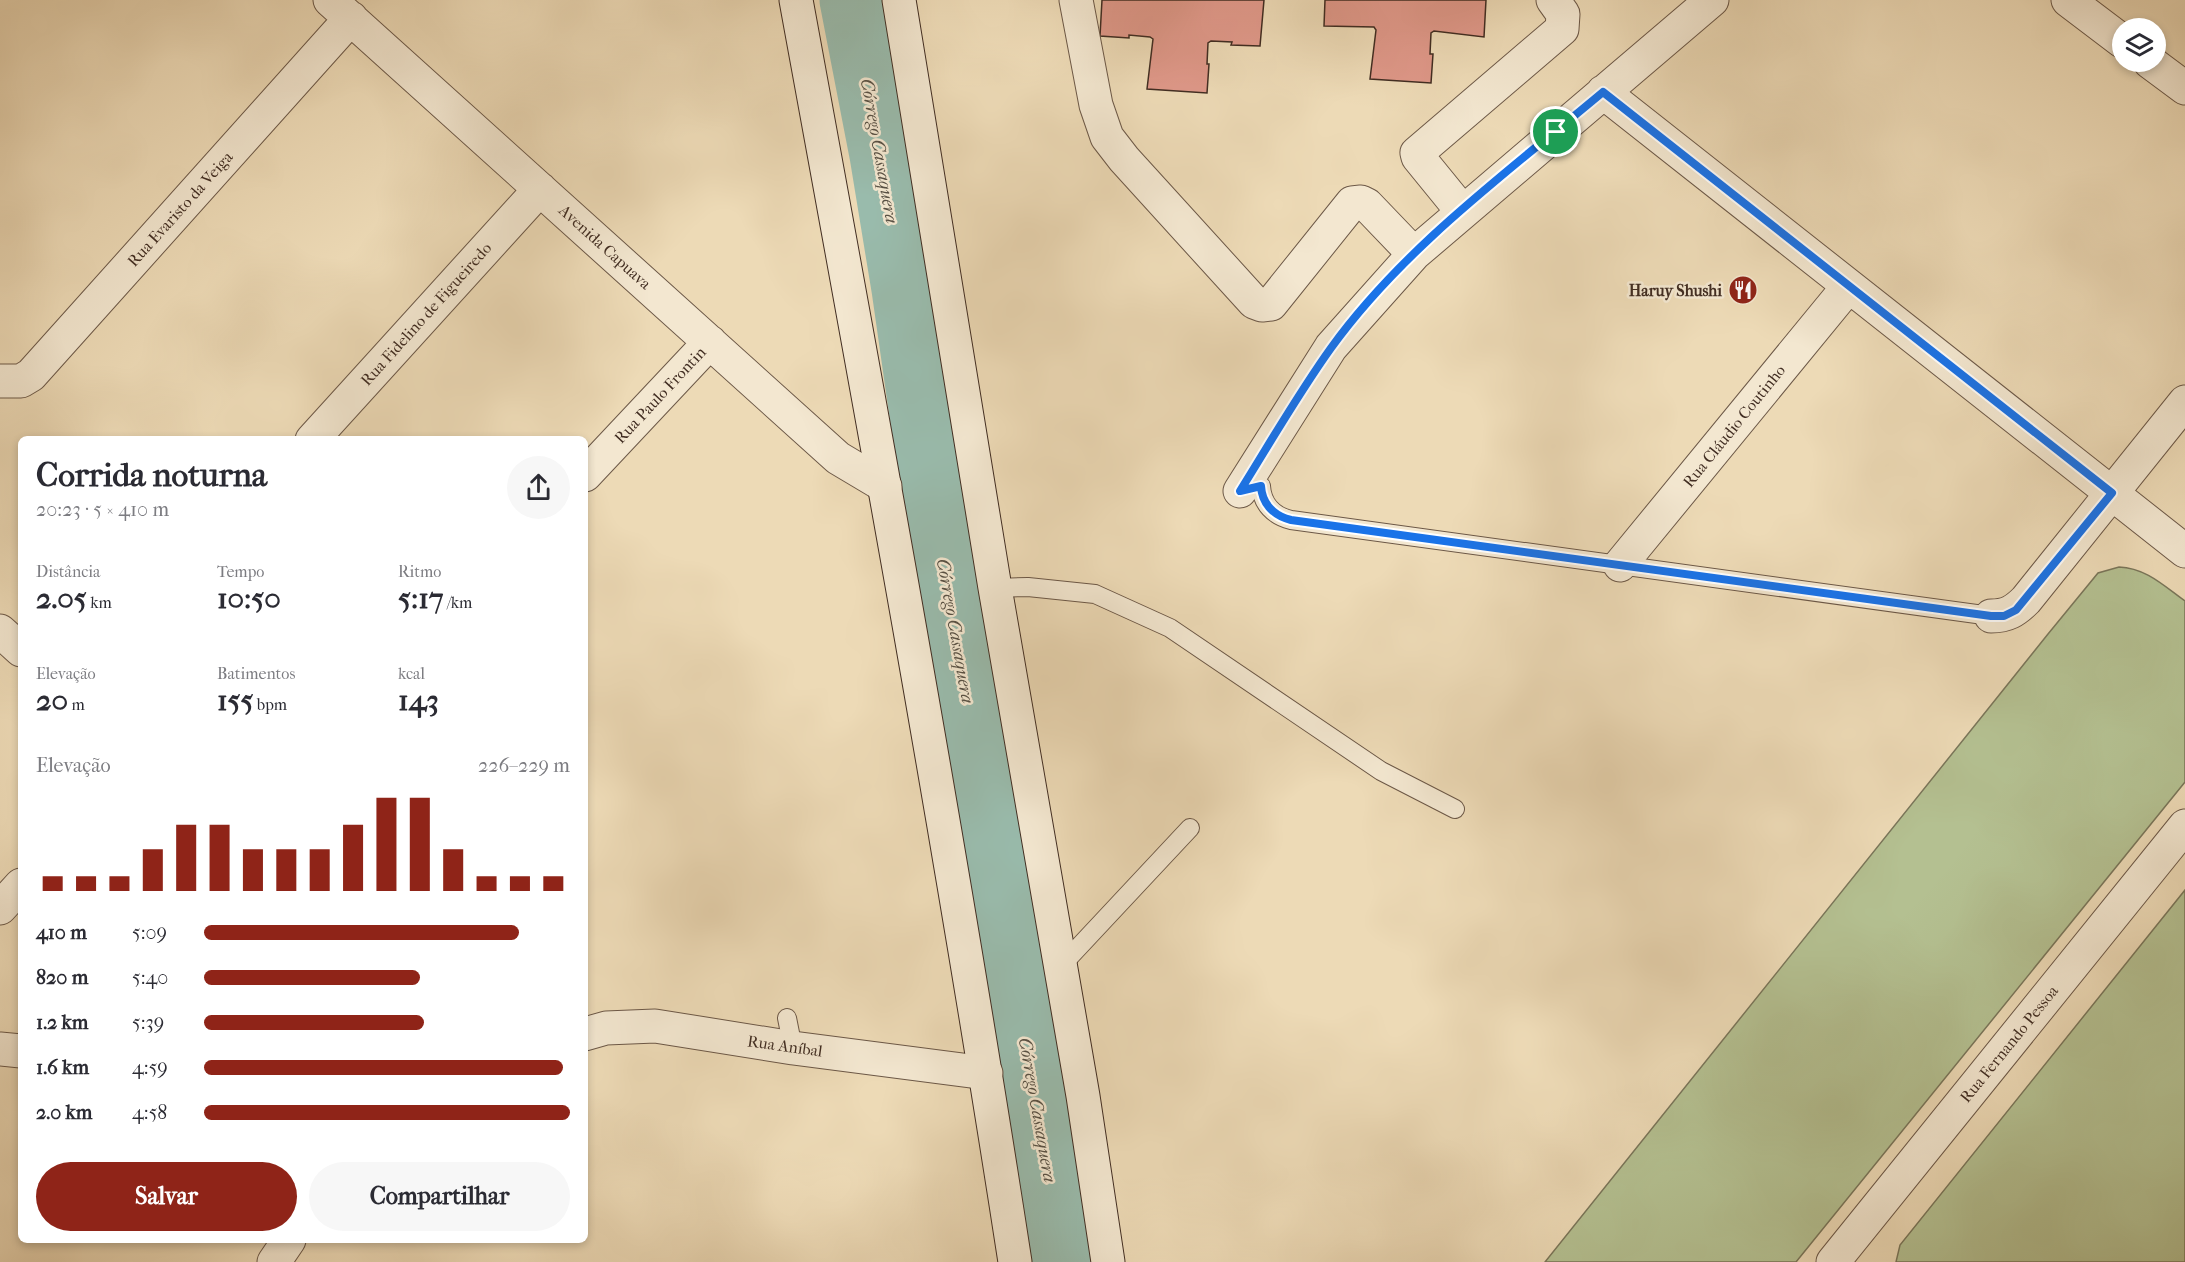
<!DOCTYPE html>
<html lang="pt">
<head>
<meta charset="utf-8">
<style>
  body { margin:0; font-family:"IM FELL French Canon",serif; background:#f7f7f7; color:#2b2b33; height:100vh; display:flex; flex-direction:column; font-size:22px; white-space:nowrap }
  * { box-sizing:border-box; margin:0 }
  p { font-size:20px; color:#7c7c81 }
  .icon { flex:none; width:33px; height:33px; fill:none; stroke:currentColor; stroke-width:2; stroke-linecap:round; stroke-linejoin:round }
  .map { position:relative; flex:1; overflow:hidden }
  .side { position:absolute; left:18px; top:436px; width:570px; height:807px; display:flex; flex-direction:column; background:#fff; border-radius:9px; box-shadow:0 3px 9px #0003 }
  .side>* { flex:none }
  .tools { position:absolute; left:2112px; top:18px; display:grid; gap:12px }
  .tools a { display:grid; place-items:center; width:54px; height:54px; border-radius:50%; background:#fff; box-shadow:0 3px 9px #0003; font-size:30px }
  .pin { position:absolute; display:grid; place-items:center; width:51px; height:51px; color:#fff; margin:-26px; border:3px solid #fff; border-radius:50%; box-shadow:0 2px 6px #0007 }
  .round { display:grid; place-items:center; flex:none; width:63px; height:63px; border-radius:32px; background:#f7f7f7 }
  .head { display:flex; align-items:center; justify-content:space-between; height:102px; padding:0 18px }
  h1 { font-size:33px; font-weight:800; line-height:45px }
  .metrics { display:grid; grid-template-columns:repeat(3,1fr); gap:9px; height:102px; padding:6px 18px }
  .metrics div { display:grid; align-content:center }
  .metrics b { font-size:30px; font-weight:800 }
  .metrics small { font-size:16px; font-weight:400 }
  .metrics p { font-size:16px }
  .chart { height:168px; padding:12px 18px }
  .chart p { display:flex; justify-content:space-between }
  .chart svg { width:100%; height:108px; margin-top:6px; stroke:#8f2418; stroke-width:6 }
  .cta { display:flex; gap:12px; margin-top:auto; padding:12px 18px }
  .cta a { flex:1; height:69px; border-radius:36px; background:#8f2418; color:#fff; font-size:24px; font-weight:800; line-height:69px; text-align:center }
  .cta a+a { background:#f7f7f7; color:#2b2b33 }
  ul { padding:0 18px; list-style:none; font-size:20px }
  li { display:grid; grid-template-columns:96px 72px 1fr; align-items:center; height:45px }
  li i { height:15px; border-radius:8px; background:#8f2418 }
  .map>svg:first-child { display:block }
  .green { fill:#b4c091; stroke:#7a765a; stroke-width:1.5 }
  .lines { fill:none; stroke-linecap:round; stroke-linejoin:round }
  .river { stroke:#99bbac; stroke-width:63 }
  .building { fill:#df9889; stroke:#412d22; stroke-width:1.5 }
  .lane-casing { stroke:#6c5847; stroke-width:20 }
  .street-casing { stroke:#6c5847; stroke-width:35 }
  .secondary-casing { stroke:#412d22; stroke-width:35 }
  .lane { stroke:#f3e7d0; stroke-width:18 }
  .street { stroke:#f3e7d0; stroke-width:33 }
  .secondary { stroke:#f3e7d0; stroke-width:33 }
  .route-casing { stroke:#fff; stroke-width:12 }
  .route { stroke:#1a73e8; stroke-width:8 }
  .labels { text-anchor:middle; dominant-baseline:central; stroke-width:5; stroke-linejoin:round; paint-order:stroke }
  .street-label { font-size:16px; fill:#412d22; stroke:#f3e7d0 }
  .poi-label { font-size:16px; font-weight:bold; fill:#412d22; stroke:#f3e7d0; text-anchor:end }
  .water-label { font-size:18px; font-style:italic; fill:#575044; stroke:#f3e7d0 }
</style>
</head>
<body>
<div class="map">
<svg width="2185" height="1262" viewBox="0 0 2185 1262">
  <rect width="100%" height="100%" fill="#eddab6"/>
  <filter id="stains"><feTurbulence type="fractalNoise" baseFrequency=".00333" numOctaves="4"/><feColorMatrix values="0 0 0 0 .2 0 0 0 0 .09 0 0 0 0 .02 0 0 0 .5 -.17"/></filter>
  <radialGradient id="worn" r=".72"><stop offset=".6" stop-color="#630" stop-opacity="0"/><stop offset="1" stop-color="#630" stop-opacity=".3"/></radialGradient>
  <path class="green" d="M2119,567C2146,568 2164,586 2185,601V782L1796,1262H1545L2048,634L2098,573Z
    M2185,890V1262H1896L1900,1245Z"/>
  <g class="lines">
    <path class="river" d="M851,0L881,155L903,289L937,527L1063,1262"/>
  </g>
  <path class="building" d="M1102,0H1264L1260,46L1231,45L1232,42L1211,41L1208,43L1207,64H1209L1207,93L1147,89L1153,39L1150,37L1129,35V38L1100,36Z
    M1325,0H1486L1484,37L1434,31L1431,33L1430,54H1433L1431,83L1370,79L1376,30L1374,27L1324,26Z"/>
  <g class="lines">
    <g class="lane-casing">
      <path id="lane" d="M1240,491L1261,486C1262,504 1274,516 1291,520L1991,616
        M995,588L1028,587L1095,594L1170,628L1381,771L1455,809
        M1060,967L1190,828
        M787,1018L793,1048"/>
    </g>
    <g class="street-casing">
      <path id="street" d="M330,0L838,458L885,486
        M1076,0L1096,105L1107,137L1124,159L1254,302L1262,305L1271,304L1352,203L1361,202L1367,205L1414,254
        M2068,0L2122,41
        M2150,62L2185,88
        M1603,92L2185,551
        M1462,211L1418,157L1417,153L1562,29L1563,14L1553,0
        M0,381H21L31,375L351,18
        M312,440L540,189
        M585,475L710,342
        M1240,491L1331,347L1414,254L1712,0
        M1620,565L1848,287
        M1991,616C2007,616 2015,611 2026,600L2185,402
        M0,631L21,650
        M0,908L21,885
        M585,1034L606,1028L655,1026L793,1048L986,1073
        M0,1049L21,1051
        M274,1262L289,1240
        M1833,1262L2185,826"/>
    </g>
    <g class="secondary-casing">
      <path id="secondary" d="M796,0C873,420 950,840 1015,1262
        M899,0L995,588L1083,1096L1108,1262"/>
    </g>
    <use href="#lane" class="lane"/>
    <use href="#street" class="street"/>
    <use href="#secondary" class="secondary"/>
  </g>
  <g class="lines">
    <g class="route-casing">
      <path id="route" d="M1603,92L2112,493L2016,610L2004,616H1991L1291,520C1274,516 1262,504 1261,486L1240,491C1270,443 1298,394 1331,348C1404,247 1509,171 1603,92Z"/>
    </g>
    <use href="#route" class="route"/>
  </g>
  <defs>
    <g id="restaurant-disc" transform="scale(1.5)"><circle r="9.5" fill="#8f2418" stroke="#f3e7d0"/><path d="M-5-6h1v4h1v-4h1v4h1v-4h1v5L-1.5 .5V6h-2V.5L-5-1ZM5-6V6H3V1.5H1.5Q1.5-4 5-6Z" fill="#fff"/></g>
  </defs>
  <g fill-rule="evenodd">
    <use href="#restaurant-disc" x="1743" y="290"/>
  </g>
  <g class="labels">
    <g class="street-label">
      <text transform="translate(180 209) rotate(-48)">Rua Evaristo da Veiga</text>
      <text transform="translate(605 247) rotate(42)">Avenida Capuava</text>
      <text transform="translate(426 314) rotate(-48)">Rua Fidelino de Figueiredo</text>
      <text transform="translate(660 395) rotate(-47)">Rua Paulo Frontin</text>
      <text transform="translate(1734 426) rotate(-51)">Rua Cláudio Coutinho</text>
      <text transform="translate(2009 1044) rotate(-51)">Rua Fernando Pessoa</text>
      <text transform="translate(785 1046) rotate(8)">Rua Aníbal</text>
    </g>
    <g class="poi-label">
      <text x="1722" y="290">Haruy Shushi</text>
    </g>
    <g class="water-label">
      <text transform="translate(879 151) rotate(80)">Córrego Cassaquera</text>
      <text transform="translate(955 631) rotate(80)">Córrego Cassaquera</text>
      <text transform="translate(1037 1110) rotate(80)">Córrego Cassaquera</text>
    </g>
  </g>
  <rect width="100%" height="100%" filter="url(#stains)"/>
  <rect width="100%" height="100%" fill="url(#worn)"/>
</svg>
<div class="tools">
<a><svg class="icon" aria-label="layers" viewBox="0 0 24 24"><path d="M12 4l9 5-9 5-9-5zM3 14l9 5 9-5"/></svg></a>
</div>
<div class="pin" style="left:1556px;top:132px;background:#1e9e55"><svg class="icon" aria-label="arrive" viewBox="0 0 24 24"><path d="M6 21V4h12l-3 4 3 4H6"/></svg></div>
<section class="side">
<div class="head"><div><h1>Corrida noturna</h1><p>20:23 · 5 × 410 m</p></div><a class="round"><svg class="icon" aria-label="share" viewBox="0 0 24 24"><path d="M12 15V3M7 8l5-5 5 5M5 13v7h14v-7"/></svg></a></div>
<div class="metrics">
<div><p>Distância</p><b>2.05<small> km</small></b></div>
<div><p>Tempo</p><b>10:50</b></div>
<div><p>Ritmo</p><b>5:17<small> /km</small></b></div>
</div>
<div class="metrics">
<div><p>Elevação</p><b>20<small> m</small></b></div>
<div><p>Batimentos</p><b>155<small> bpm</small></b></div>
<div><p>kcal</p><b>143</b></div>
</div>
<div class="chart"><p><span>Elevação</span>226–229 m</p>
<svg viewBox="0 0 160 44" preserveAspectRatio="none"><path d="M5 44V38M15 44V38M25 44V38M35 44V27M45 44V17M55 44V17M65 44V27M75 44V27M85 44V27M95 44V17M105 44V6M115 44V6M125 44V27M135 44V38M145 44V38M155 44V38"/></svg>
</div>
<ul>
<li><b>410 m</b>5:09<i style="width:86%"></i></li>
<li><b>820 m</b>5:40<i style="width:59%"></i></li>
<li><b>1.2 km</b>5:39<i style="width:60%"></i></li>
<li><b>1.6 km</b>4:59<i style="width:98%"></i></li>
<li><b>2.0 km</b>4:58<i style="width:100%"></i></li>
</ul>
<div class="cta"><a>Salvar</a><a>Compartilhar</a></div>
</section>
</div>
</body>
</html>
